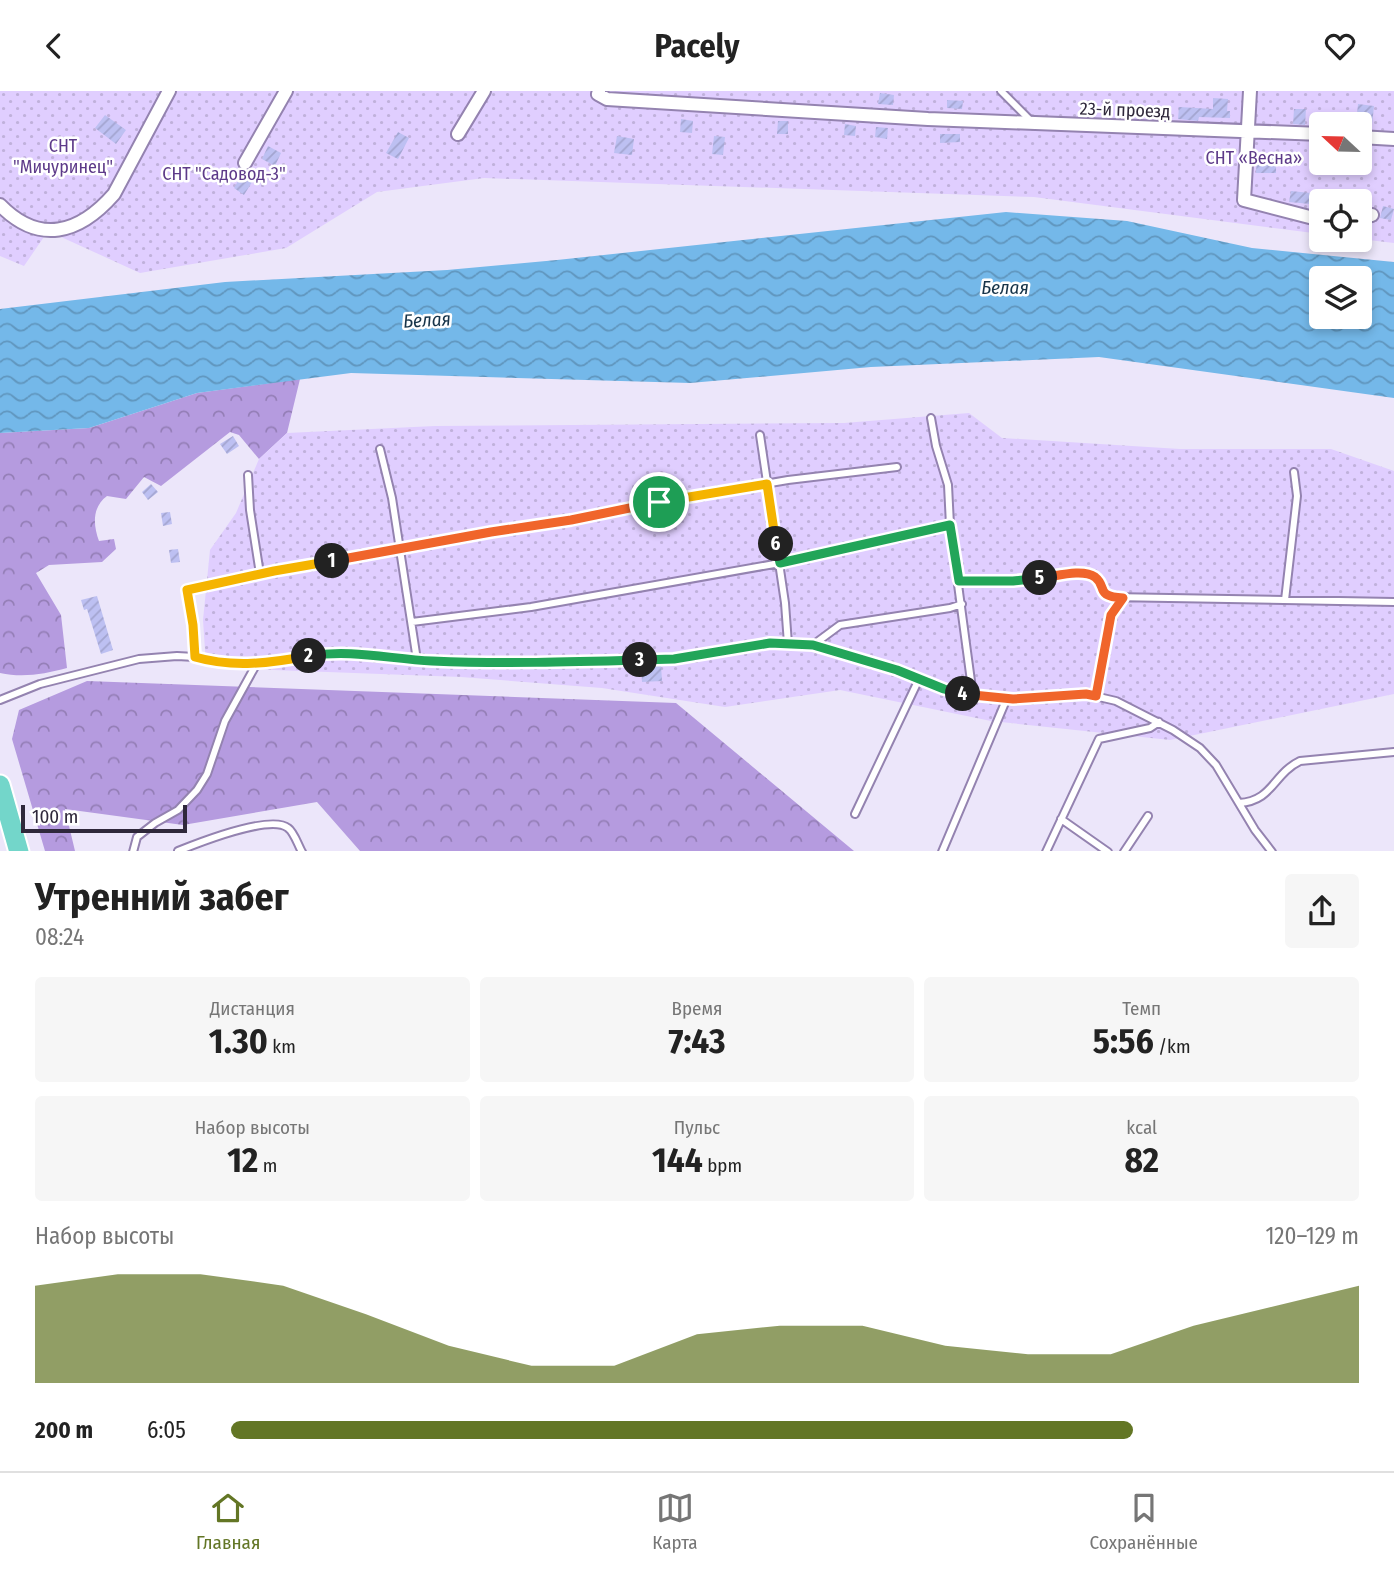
<!DOCTYPE html>
<html lang="ru">
<head>
<meta charset="utf-8">
<style>
  body { margin:0; font-family:"Fira Sans Condensed",sans-serif; background:#f6f6f6; color:#222; height:100vh; display:flex; flex-direction:column; font-size:26px; white-space:nowrap }
  * { box-sizing:border-box; margin:0 }
  p { font-size:23px; color:#767676 }
  .icon { flex:none; width:38px; height:38px; fill:none; stroke:currentColor; stroke-width:2; stroke-linecap:round; stroke-linejoin:round }
  .map { position:relative; height:760px; overflow:hidden }
  .drawer { display:flex; flex-direction:column; background:#fff; flex:1 }
  .drawer>* { flex:none }
  .needle { width:46px; rotate:292deg }
  .buttons { position:absolute; left:1309px; top:21px; display:grid; gap:14px }
  .buttons a { display:grid; place-items:center; width:63px; height:63px; border-radius:7px; background:#fff; box-shadow:0 4px 10px #0003; font-size:35px }
  .scale { position:absolute; left:21px; bottom:18px; width:166px; box-sizing:border-box; padding-left:7px; border:4px solid #2f283b; border-top:0; font-size:19px; line-height:24px; white-space:nowrap; color:#2f283b; -webkit-text-stroke:5px #fff; paint-order:stroke }
  .pin { position:absolute; display:grid; place-items:center; width:60px; height:60px; color:#fff; margin:-30px; border:4px solid #fff; border-radius:50%; box-shadow:0 2px 7px #0007 }
  .km { position:absolute; width:35px; height:35px; margin:-18px; border-radius:50%; background:#222; color:#fff; font-size:19px; line-height:35px; text-align:center }
  .round { display:grid; place-items:center; flex:none; width:74px; height:74px; border-radius:7px; background:#f6f6f6 }
  .overview { display:flex; align-items:center; justify-content:space-between; height:119px; padding:0 35px }
  h1 { font-size:38px; font-weight:700; line-height:52px }
  .stats { display:grid; grid-template-columns:repeat(3,1fr); gap:10px; height:119px; padding:7px 35px }
  .stats div { display:grid; align-content:center; border-radius:7px; background:#f6f6f6; text-align:center }
  .stats b { font-size:35px; font-weight:700 }
  .stats small { font-size:19px; font-weight:400 }
  .stats p { font-size:19px }
  .chart { height:196px; padding:14px 35px }
  .chart p { display:flex; justify-content:space-between }
  .chart svg { width:100%; height:126px; margin-top:7px; fill:#637625; opacity:.7 }
  ul { padding:0 35px; list-style:none; font-size:23px }
  li { display:grid; grid-template-columns:112px 84px 1fr; align-items:center; height:52px }
  li i { height:18px; border-radius:9px; background:#637625 }
  header { display:flex; justify-content:space-between; align-items:center; height:91px; padding:0 35px; background:#fff; font-size:32px; font-weight:700 }
  .tab-bar { display:flex; justify-content:space-around; align-items:center; height:98px; border-top:2px solid #e0e0e0; background:#fff; font-size:19px; color:#767676 }
  .tab-bar a { display:grid; justify-items:center; gap:4px }
  .tab-bar .on { color:#637625 }
  .map>svg:first-child { display:block }
  .forest { fill:url(#forest-crowns) }
  .park { fill:url(#park-dots); fill-rule:evenodd }
  .water { fill:url(#water-waves); fill-rule:evenodd }
  .building { fill:url(#building-hatch) }
  .lines { fill:none; stroke-linecap:round; stroke-linejoin:round }
  .service-casing { stroke:#9483b0; stroke-width:10 }
  .minor-casing { stroke:#9483b0; stroke-width:16 }
  .primary-casing { stroke:#fff; stroke-width:23 }
  .service { stroke:#fff; stroke-width:6 }
  .minor { stroke:#fff; stroke-width:12 }
  .primary { stroke:#73d6ca; stroke-width:19 }
  .split-1-casing { stroke:#fff; stroke-width:14 }
  .split-2-casing { stroke:#fff; stroke-width:14 }
  .split-3-casing { stroke:#fff; stroke-width:14 }
  .split-4-casing { stroke:#fff; stroke-width:14 }
  .split-5-casing { stroke:#fff; stroke-width:14 }
  .split-6-casing { stroke:#fff; stroke-width:14 }
  .split-7-casing { stroke:#fff; stroke-width:14 }
  .split-1 { stroke:#f0652b; stroke-width:9 }
  .split-2 { stroke:#f5b400; stroke-width:9 }
  .split-3 { stroke:#22a559; stroke-width:9 }
  .split-4 { stroke:#22a559; stroke-width:9 }
  .split-5 { stroke:#f0652b; stroke-width:9 }
  .split-6 { stroke:#22a559; stroke-width:9 }
  .split-7 { stroke:#f5b400; stroke-width:9 }
  .labels { text-anchor:middle; dominant-baseline:central; stroke-width:5; stroke-linejoin:round; paint-order:stroke }
  .street-label { font-size:18px; fill:#2f283b; stroke:#fff }
  .park-label { font-size:18px; fill:#5d3a89; stroke:#fff }
  .water-label { font-size:19px; font-style:italic; fill:#173449; stroke:#fff }
</style>
</head>
<body>
<header><svg class="icon" aria-label="back" viewBox="0 0 24 24"><path d="M15 5l-7 7 7 7"/></svg>Pacely<svg class="icon" aria-label="heart" viewBox="0 0 24 24"><path d="M12 20l-8-8c-3-5 5-10 8-4 3-6 11-1 8 4z"/></svg></header>
<div class="map">
<svg width="1394" height="761" viewBox="0 0 1394 761">
  <defs>
    <pattern id="forest-crowns" width="20" height="18" patternUnits="userSpaceOnUse" patternTransform="scale(1.75)"><rect width="20" height="18" fill="#b59bdf"/><path d="M2 6a3 3 0 1 1 6 0M12 15a3 3 0 1 1 6 0" fill="none" stroke="#947eb6"/></pattern>
    <pattern id="park-dots" width="8" height="8" patternUnits="userSpaceOnUse" patternTransform="scale(1.75)"><rect width="8" height="8" fill="#e0ceff"/><path d="M2 2h.1M6 6h.1" fill="none" stroke="#c0b1db" stroke-width="1.8" stroke-linecap="round"/></pattern>
    <pattern id="water-waves" width="16" height="10" patternUnits="userSpaceOnUse" patternTransform="scale(1.75)"><rect width="16" height="10" fill="#74b8e9"/><path d="M0 5q4-4 8 0t8 0" fill="none" stroke="#6096be"/></pattern>
    <pattern id="building-hatch" width="6" height="6" patternUnits="userSpaceOnUse" patternTransform="scale(1.75)"><rect width="6" height="6" fill="#bdc0f2"/><path d="M-1 1l2-2M0 6l6-6M5 7l2-2" fill="none" stroke="#a3a5d0"/></pattern>
  </defs>
  <rect width="100%" height="100%" fill="#ece6fa"/>
  <path class="forest" d="M300,288L287,342L259,368L239,344L230,341L161,395L144,386L126,408L107,405C92,416 93,434 99,450L114,448L116,458L102,471L49,474L36,482L61,524L67,577C45,583 23,587 0,582V342L89,337L197,302Z
    M87,590L676,612L854,760H360L317,711L183,734L65,718L75,760H45L12,648L19,619Z"/>
  <path class="park" d="M0,0H1394V152L1360,148V110H1321V143L1034,106L484,87L377,101L286,157L140,182L48,140L24,175L0,165ZM1321,33H1360V72H1321Z
    M969,322L1002,347L1180,358H1331L1394,380V603L1170,649L991,630L840,599L725,616L602,597L461,586L274,579L206,574L203,529L210,459L236,422L259,368L287,342L435,335L844,332Z"/>
  <path class="water" d="M1006,121L1127,130L1252,157L1394,171V307L1099,266L871,276L690,292L351,282L197,302L89,337L0,342V218L225,191L447,179L557,169ZM1321,187H1360V226H1321Z"/>
  <path class="building" d="M880,2L894,4L893,14L878,13Z
    M1213,7L1228,8L1227,20H1230V27L1199,26L1198,30L1178,28L1179,16L1213,18Z
    M947,9L963,10L962,18L947,17Z
    M1358,13L1374,15L1372,34L1356,33Z
    M1294,18H1306L1305,34L1293,33Z
    M105,24L126,39L116,53L95,37Z
    M681,28L693,30L692,42L680,41Z
    M778,30H788V43H777Z
    M845,33L856,35L855,45L844,44Z
    M876,36L888,37L887,48L875,46Z
    M398,41L409,47L398,68L386,62Z
    M940,43H960V51L940,52Z
    M617,45L634,48L632,64L614,62Z
    M714,45L725,46L723,64L712,63Z
    M268,55L281,62L275,75L262,68Z
    M1257,66L1276,67V82H1256Z
    M1355,72H1368L1367,81H1355Z
    M241,85L252,91L244,104L234,97Z
    M1291,100L1320,103V100L1337,101V110H1321V114L1289,111Z
    M1383,115L1394,118L1391,129L1380,127Z
    M233,345L239,355L227,363L220,353Z
    M151,393L158,401L148,409L142,401Z
    M170,421L172,433L163,435L161,422Z
    M178,458L180,471L171,472L169,459Z
    M97,505L113,559L101,563L87,518L84,519L81,509Z
    M661,574L662,590L642,591L641,575Z"/>
  <g class="lines">
    <g class="service-casing">
      <path id="service" d="M1001,0L1032,31
        M931,327L936,355L948,394L950,434L973,605
        M760,344L785,512L788,553
        M380,358L392,407L417,569
        M248,384L250,419L260,483
        M959,490H1013L1076,483L1093,484L1098,490L1102,500L1111,506L1394,511
        M1285,509L1297,405L1294,381
        M412,531L531,516L780,472L950,434
        M813,554L840,534L950,517L962,513
        M195,566L193,534L187,499L274,480L491,441L571,429L659,411L788,389L897,376
        M1095,605L1111,524L1123,507
        M0,609L40,593L139,568L177,565L195,566L217,572H272L319,564L362,562L430,570L572,571L674,568L770,552L813,554L897,579L944,598L973,605L1013,608L1086,603L1116,610L1173,639L1200,657L1216,674L1255,739L1272,761
        M1239,712C1273,710 1273,683 1300,670L1394,661
        M855,723L919,588
        M1061,728L1108,761
        M178,760C198,752 271,723 288,737C294,741 298,754 302,761
        M133,761L137,746L155,732L178,719L197,699L207,683L225,630L257,572
        M942,761L1007,607
        M1046,761L1099,648L1150,637L1159,631
        M1124,761L1148,725"/>
    </g>
    <g class="minor-casing">
      <path id="minor" d="M599,0L598,3L607,8L928,28L1321,43
        M1250,0L1244,109L1321,129
        M458,43L484,0
        M1360,46L1394,48
        M245,72L286,0
        M0,114C39,154 79,143 114,103L169,0
        M1360,127L1372,124"/>
    </g>
    <g class="primary-casing">
      <path id="primary" d="M0,694L19,761"/>
    </g>
    <use href="#service" class="service"/>
    <use href="#minor" class="minor"/>
    <use href="#primary" class="primary"/>
  </g>
  <g class="lines">
    <g class="split-1-casing">
      <path id="split-1" d="M332,470L491,441L571,429L659,411"/>
    </g>
    <g class="split-2-casing">
      <path id="split-2" d="M309,565C271,572 233,577 195,566L193,534L187,499L274,480L332,470"/>
    </g>
    <g class="split-3-casing">
      <path id="split-3" d="M309,565C351,558 390,568 432,570C501,573 571,571 640,569"/>
    </g>
    <g class="split-4-casing">
      <path id="split-4" d="M640,569L674,568L770,552L813,554L897,579L944,598L963,603"/>
    </g>
    <g class="split-5-casing">
      <path id="split-5" d="M963,603L1013,608L1086,603L1096,605L1111,524L1123,507C1094,505 1108,496 1095,486C1082,477 1054,486 1040,487"/>
    </g>
    <g class="split-6-casing">
      <path id="split-6" d="M776,453L780,472L950,434L959,490H1013L1040,487"/>
    </g>
    <g class="split-7-casing">
      <path id="split-7" d="M659,411L767,393L776,453"/>
    </g>
    <use href="#split-1" class="split-1"/>
    <use href="#split-2" class="split-2"/>
    <use href="#split-3" class="split-3"/>
    <use href="#split-4" class="split-4"/>
    <use href="#split-5" class="split-5"/>
    <use href="#split-6" class="split-6"/>
    <use href="#split-7" class="split-7"/>
  </g>
  <g class="labels">
    <g class="street-label">
      <text transform="translate(1125 19) rotate(2)">23-й проезд</text>
    </g>
    <g class="park-label">
      <text x="63" y="55">СНТ<tspan x="63" dy="21">"Мичуринец"</tspan></text>
      <text x="1254" y="67">СНТ «Весна»</text>
      <text x="224" y="83">СНТ "Садовод-3"</text>
    </g>
    <g class="water-label">
      <text x="1005" y="196">Белая</text>
      <text transform="translate(427 229) rotate(-3)">Белая</text>
    </g>
  </g>
</svg>
<div class="buttons">
<a><svg class="needle" viewBox="-14 -14 28 28"><path d="M0-13l5 13h-10z" fill="#e53935"/><path d="M0 13l5-13h-10z" fill="#767676"/></svg></a>
<a><svg class="icon" aria-label="locate" viewBox="0 0 24 24"><circle cx="12" cy="12" r="6"/><path d="M12 2v4M12 18v4M2 12h4M18 12h4"/></svg></a>
<a><svg class="icon" aria-label="layers" viewBox="0 0 24 24"><path d="M12 4l9 5-9 5-9-5zM3 14l9 5 9-5"/></svg></a>
</div>
<div class="scale">100 m</div>
<div class="pin" style="left:659px;top:411px;background:#1e9e55"><svg class="icon" aria-label="arrive" viewBox="0 0 24 24"><path d="M6 21V4h12l-3 4 3 4H6"/></svg></div>
<b class="km" style="left:332px;top:470px">1</b>
<b class="km" style="left:309px;top:565px">2</b>
<b class="km" style="left:640px;top:569px">3</b>
<b class="km" style="left:963px;top:603px">4</b>
<b class="km" style="left:1040px;top:487px">5</b>
<b class="km" style="left:776px;top:453px">6</b>
</div>
<section class="drawer">
<div class="overview"><div><h1>Утренний забег</h1><p>08:24</p></div><a class="round"><svg class="icon" aria-label="share" viewBox="0 0 24 24"><path d="M12 15V3M7 8l5-5 5 5M5 13v7h14v-7"/></svg></a></div>
<div class="stats">
<div><p>Дистанция</p><b>1.30<small> km</small></b></div>
<div><p>Время</p><b>7:43</b></div>
<div><p>Темп</p><b>5:56<small> /km</small></b></div>
</div>
<div class="stats">
<div><p>Набор высоты</p><b>12<small> m</small></b></div>
<div><p>Пульс</p><b>144<small> bpm</small></b></div>
<div><p>kcal</p><b>82</b></div>
</div>
<div class="chart"><p><span>Набор высоты</span>120–129 m</p>
<svg viewBox="0 0 160 44" preserveAspectRatio="none"><path d="M0 44V10L10 6L20 6L30 10L40 20L50 31L60 38L70 38L80 27L90 24L100 24L110 31L120 34L130 34L140 24L150 17L160 10V44z"/></svg>
</div>
<ul>
<li><b>200 m</b>6:05<i style="width:80%"></i></li>
</ul>
</section>
<nav class="tab-bar">
<a class="on"><svg class="icon" aria-label="home" viewBox="0 0 24 24"><path d="M3 11l9-7 9 7M6 9v11h12V9"/></svg>Главная</a>
<a><svg class="icon" aria-label="map" viewBox="0 0 24 24"><path d="M3 6l6-2 6 2 6-2v14l-6 2-6-2-6 2zM9 4v14M15 6v14"/></svg>Карта</a>
<a><svg class="icon" aria-label="saved" viewBox="0 0 24 24"><path d="M7 4h10v16l-5-4-5 4z"/></svg>Сохранённые</a>
</nav>
</body>
</html>
